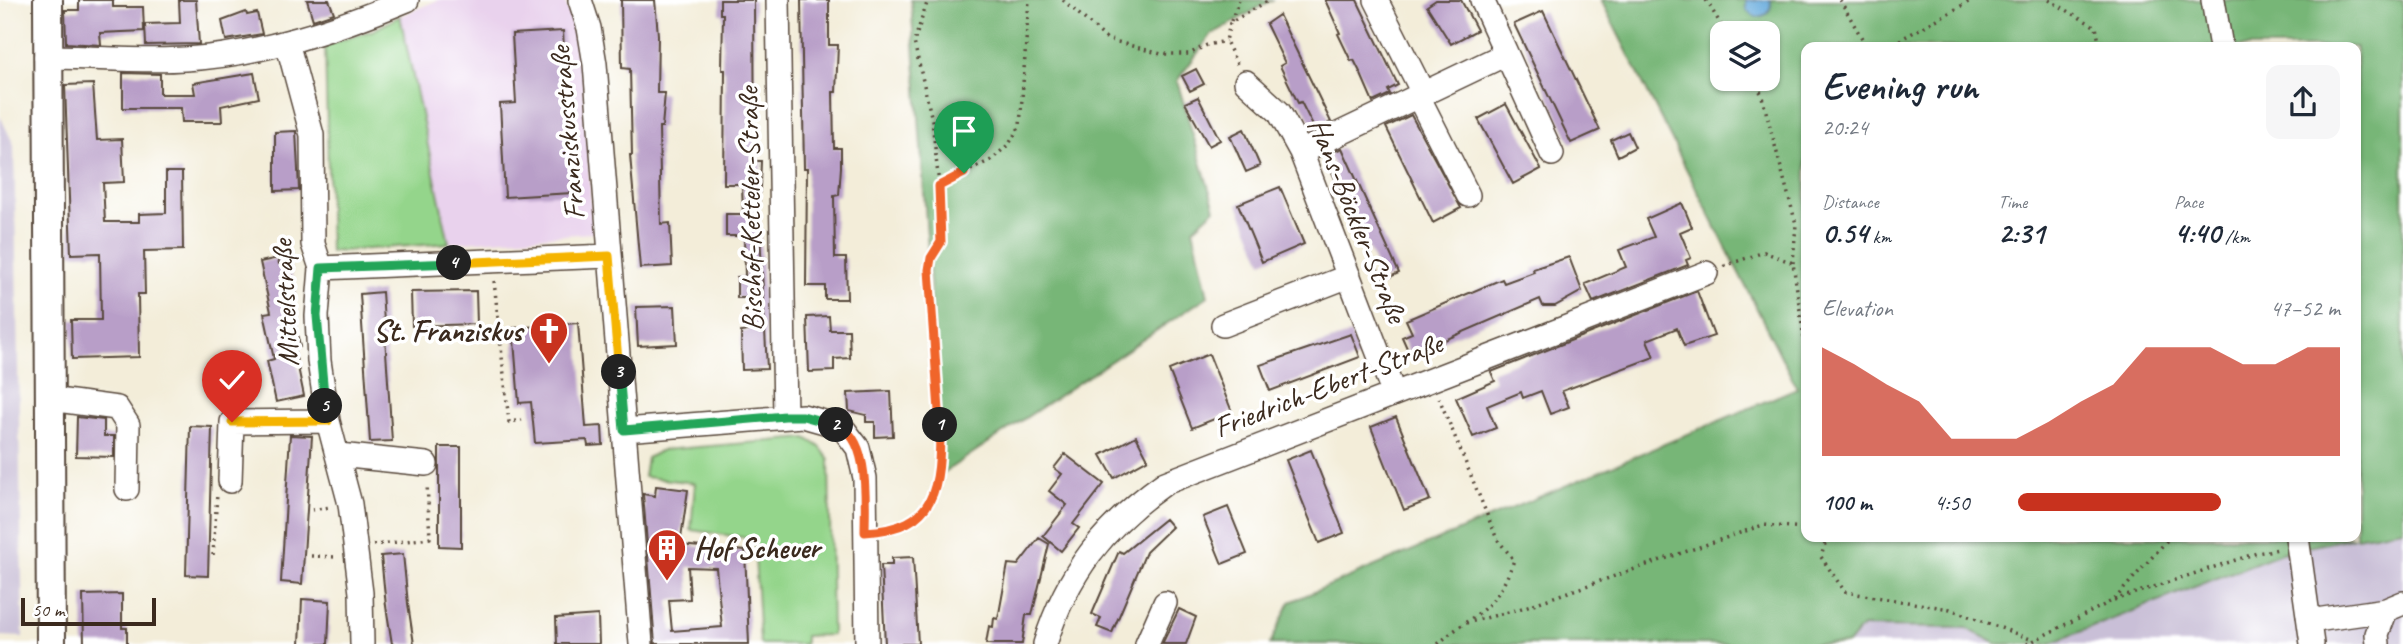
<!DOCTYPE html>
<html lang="en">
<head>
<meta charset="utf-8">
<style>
  body { margin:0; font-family:Caveat,sans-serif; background:#f6f6f7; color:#1f2937; height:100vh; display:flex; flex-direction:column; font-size:26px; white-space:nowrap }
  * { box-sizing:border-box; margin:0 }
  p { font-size:23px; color:#747a83 }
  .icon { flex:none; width:38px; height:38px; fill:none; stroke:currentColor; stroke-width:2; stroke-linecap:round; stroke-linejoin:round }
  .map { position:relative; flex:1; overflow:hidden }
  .details { position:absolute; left:1801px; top:42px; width:560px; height:500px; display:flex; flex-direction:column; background:#fff; border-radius:14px; box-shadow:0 2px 5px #0004 }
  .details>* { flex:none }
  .fabs { position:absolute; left:1710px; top:21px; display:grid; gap:14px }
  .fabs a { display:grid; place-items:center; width:70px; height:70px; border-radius:14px; background:#fff; box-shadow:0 2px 5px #0004; font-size:35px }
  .scale { position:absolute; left:21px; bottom:18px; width:135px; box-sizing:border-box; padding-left:7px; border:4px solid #3b2a1e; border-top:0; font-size:19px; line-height:24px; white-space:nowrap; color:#3b2a1e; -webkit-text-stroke:5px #fff; paint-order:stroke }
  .pin { position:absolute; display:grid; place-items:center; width:60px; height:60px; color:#fff; margin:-72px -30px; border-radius:50% 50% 50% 0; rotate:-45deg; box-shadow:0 0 7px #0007 }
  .pin .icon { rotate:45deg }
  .km { position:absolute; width:35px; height:35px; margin:-18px; border-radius:50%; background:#222; color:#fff; font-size:19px; line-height:35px; text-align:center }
  .round { display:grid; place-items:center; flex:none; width:74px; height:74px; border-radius:14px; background:#f6f6f7 }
  .head { display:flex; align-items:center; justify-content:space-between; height:119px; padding:0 21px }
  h1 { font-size:38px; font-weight:600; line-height:52px }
  .figures { display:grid; grid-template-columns:repeat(3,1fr); gap:10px; height:119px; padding:7px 21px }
  .figures div { display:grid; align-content:center }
  .figures b { font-size:30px; font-weight:600 }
  .figures small { font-size:19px; font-weight:400 }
  .figures p { font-size:19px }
  .chart { height:196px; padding:14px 21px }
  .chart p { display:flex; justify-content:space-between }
  .chart svg { width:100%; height:126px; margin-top:7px; fill:#c8321e; opacity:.7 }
  ul { padding:0 21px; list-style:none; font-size:23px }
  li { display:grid; grid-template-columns:112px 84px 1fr; align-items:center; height:52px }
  li i { height:18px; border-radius:9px; background:#c8321e }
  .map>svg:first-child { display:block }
  .built { fill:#e9d2ed }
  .industrial { fill:#c9bfd7 }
  .green { fill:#94d58b; stroke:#688054; stroke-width:2 }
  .forest { fill:#77b677; stroke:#59704a; stroke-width:2; fill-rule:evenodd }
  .water { fill:#68acdd; stroke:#526b7e; stroke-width:2 }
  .building { fill:#b89ec8; fill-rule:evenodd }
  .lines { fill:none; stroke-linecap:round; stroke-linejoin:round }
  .minor-casing { stroke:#57473a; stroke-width:26 }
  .major-casing { stroke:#57473a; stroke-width:32 }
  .path { stroke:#57473a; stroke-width:3.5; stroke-dasharray:2 5; stroke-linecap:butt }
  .minor { stroke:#fff; stroke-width:23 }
  .major { stroke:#fff; stroke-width:28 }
  .split-1-casing { stroke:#fff; stroke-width:14 }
  .split-2-casing { stroke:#fff; stroke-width:14 }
  .split-3-casing { stroke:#fff; stroke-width:14 }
  .split-4-casing { stroke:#fff; stroke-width:14 }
  .split-5-casing { stroke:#fff; stroke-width:14 }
  .split-6-casing { stroke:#fff; stroke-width:14 }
  .split-1 { stroke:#f0652b; stroke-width:9 }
  .split-2 { stroke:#f0652b; stroke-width:9 }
  .split-3 { stroke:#22a559; stroke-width:9 }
  .split-4 { stroke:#f5b400; stroke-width:9 }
  .split-5 { stroke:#22a559; stroke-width:9 }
  .split-6 { stroke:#f5b400; stroke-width:9 }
  .labels { text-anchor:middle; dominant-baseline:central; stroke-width:7; stroke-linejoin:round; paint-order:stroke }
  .street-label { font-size:30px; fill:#3b2a1e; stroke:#fff }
  .poi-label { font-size:30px; font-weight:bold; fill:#3b2a1e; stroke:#fff; text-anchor:end }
</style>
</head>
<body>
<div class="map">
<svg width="2403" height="644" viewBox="0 0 2403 644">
  <rect width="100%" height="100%" fill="#fff"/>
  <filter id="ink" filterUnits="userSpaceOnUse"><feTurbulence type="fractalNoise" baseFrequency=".0143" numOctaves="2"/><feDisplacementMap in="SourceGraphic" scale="14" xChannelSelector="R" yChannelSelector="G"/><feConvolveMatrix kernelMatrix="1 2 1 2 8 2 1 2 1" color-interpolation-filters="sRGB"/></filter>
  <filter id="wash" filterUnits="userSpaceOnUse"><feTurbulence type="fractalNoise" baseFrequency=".00686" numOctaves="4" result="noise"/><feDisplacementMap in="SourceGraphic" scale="28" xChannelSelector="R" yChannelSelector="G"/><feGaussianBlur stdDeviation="1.57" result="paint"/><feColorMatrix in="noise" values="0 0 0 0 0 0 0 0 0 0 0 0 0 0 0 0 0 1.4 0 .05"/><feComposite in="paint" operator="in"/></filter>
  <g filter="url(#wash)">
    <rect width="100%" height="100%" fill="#f3edd9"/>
    <path class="built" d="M438,0H563L580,31L593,233L449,243L400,16Z"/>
    <path class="industrial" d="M0,116L14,145L23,637L0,636Z
      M2403,529V644H2049L2282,553L2319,543Z
      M1862,627L1966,628L1997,644H1848Z"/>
    <path class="green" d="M400,16L449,243L330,252L325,45L374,30Z
      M806,438L820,447L829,459L832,635L805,636V644H760L754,539L691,530L695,483L644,477L647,458L662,450Z"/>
    <path class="forest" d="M911,0H1272L1211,35L1177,81L1215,209L1193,229L1208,296L943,473Z
      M1601,0H2403V529L2356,537V47H1806V537H2354L2281,553L2049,644H1997L1966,628L1862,627L1848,644H1270L1290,602L1797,388ZM1722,33H1768V79H1722Z"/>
    <path class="water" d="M1746,0H1771C1772,10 1767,17 1756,17L1746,9Z"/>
    <g id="blocks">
      <path class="building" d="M79,0H113V7H143L144,31L100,33L101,45L66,43L65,10H79Z
        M179,0H196L199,44L146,45L145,24L180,23Z
        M307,0H329L334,13L313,20Z
        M621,0H655L658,35L657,93H665L662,127H659L661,224L670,223L672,266L640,268L630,155H632L630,69L622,68Z
        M720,0H754L755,161H761L759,213L767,369L742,370L741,332L748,331L747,298H737V277H745L744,236H726V214H743L742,184H724L725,70H722L723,14H720Z
        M801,0H829V45H838L836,92H833L834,148H841V167L839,195L834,196L835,258H846L847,299H825V286H806L807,168H804Z
        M1325,0H1357L1398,85L1388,90L1390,94L1373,102L1360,72L1354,60L1351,61L1338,34L1340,33Z
        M1436,0H1461L1477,30L1451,44L1427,6Z
        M1543,11L1600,130L1571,143L1514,24Z
        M246,12L247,15L257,13L262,34L226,40L222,21Z
        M1279,15L1331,122L1315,130L1301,102L1298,103L1280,66L1285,63L1266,24Z
        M563,31L572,193L505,197L500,104L516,103L512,34Z
        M1196,69L1204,84L1190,91L1182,76Z
        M123,73L160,74V94H195L193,83L254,73L259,98L221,106L222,122H182L181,108H123Z
        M93,84L97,140L122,139L124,182L103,183L105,222H139V214L166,213V172H182L183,250L144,251L145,294H138L139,357L72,359L71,320H101L100,253L71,254L65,85Z
        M1198,97L1220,140L1209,146L1185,103Z
        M1506,104L1541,169L1513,184L1478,119Z
        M1411,115L1461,208L1433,223L1386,127Z
        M1244,129L1260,166L1246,172L1230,136Z
        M296,131L299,190L275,191V132Z
        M1628,132L1635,147L1618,156L1611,140Z
        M1342,148L1399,273L1383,280L1330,168L1334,167L1329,154Z
        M1280,187L1304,244L1262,262L1238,204Z
        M1682,203L1692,227L1680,232L1691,258L1686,260L1688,265L1593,302L1585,284L1626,267L1619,250L1654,237L1646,219Z
        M1569,257L1582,291L1555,306H1543L1540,299L1410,355L1402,337L1412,333L1406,320L1502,279L1504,283L1534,272L1533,269Z
        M278,258L279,264L289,262L296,296L289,297L300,347L294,348L304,396L276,402L267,361L274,359L264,313L271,312L260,262Z
        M476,291L477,324L412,326L411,292Z
        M1697,291L1714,336L1684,346L1677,328L1647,340L1654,357L1562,391L1569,407L1550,414L1541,391L1523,398L1521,392L1487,406L1496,428L1473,437L1456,398L1495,381L1491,372Z
        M382,292L392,441L370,442L360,294Z
        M675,306L677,344L638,346L636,307Z
        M829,316L830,330H849L850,358L834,359V371L809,372L807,317Z
        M578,323L586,427L602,426L603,445L588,446L587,440L535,443L531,402L519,403L513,328Z
        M1351,334L1360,357L1270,391L1260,365Z
        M1209,354L1232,412L1192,428L1169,370Z
        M891,391L893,436L875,437V422H866V415L849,411L848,393Z
        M77,417L104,420V436H114V457L76,456Z
        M1396,417L1430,500L1404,510L1371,427Z
        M190,426L212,427L208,576L186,575Z
        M290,435L312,436L302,584L281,582Z
        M1136,436L1148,459L1114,478L1101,455Z
        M439,447H461V547L439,546Z
        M1311,450L1344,533L1319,543L1286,460Z
        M1065,454L1104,484L1073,524L1079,528L1061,551L1043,536L1067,505L1049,491L1062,474L1054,468Z
        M656,486L688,490L680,545L745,551L749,644H655L643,494L655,496ZM688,567L716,568L722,627L672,631L669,600L690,599Z
        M1228,507L1247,554L1222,564L1203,517Z
        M1165,519L1172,527L1146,552L1112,633L1097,627L1101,618L1092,614L1119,551L1123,553Z
        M1039,538L1049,544L1032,615H1026L1022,644H986L989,626L993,627L994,618L998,619L1008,564L1018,565Z
        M403,554L408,604L414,644H392L386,606L381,556Z
        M913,557L918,644H885L881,565H892V558Z
        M122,594V628H127V644H84L83,595Z
        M302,599L330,601L328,644H300Z
        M1179,609L1196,617L1186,644H1162Z
        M598,615L599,644H557L556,618Z"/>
    </g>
  </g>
  <g filter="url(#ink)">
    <use href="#blocks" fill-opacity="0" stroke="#57473a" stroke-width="2"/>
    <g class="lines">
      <g class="minor-casing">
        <path id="minor" d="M580,0L589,28L595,64L641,644
          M778,0L785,416
          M1376,0L1423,93
          M1482,0L1552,154
          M2213,0L2221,47
          M287,42L312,135L313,244L321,268L317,316L319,361L328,421L350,504L361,593L362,644
          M46,57C92,57 140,62 185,59C261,55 337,29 407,0
          M1246,82L1279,112L1301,152L1394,394
          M1418,96L1468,195
          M1301,152L1506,54
          M321,268L609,256
          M1223,325L1349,276
          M50,399L117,408L128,425L127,489
          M624,430L803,416L842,427L858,448L865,478L867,644
          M339,455L426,464
          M230,481L232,422L328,421
          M2297,537L2312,644
          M2309,621L2386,610
          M1045,644C1067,573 1104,526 1165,483L1706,273
          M1147,644L1165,603
          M2378,644L2377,634L2386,610L2403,603"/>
      </g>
      <g class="major-casing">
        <path id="major" d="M48,0L51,644"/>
      </g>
      <path class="path" d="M1063,0L1107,39L1161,54H1189L1207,45L1226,41
        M1706,0L1726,33
        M1840,0L1867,47
        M2049,0L2096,27L2100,47
        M1231,21L1239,0
        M1887,47L1972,0
        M1237,64L1226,41L1230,23L1269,0
        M1753,79L1761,93L1796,224L1793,263
        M939,185L991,160L1009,144L1020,126L1029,0
        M1724,266L1764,252L1793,263L1806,352
        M494,281L509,422L522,420
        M312,510L330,507
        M885,531L905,526L923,511L940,472V421L929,270L931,258L941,241L939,185L932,120L914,42L928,0
        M1827,537L1821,557L1845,592L1950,609L2033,640
        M373,545L430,538L427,484
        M213,555L217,494
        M311,556L337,557
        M2114,600L2257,553L2279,549
        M1466,623L1516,610L1763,525L1806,528
        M1438,644C1477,609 1494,615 1514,560L1497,539L1439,398
        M2027,644L2114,600L2170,537"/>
      <use href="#minor" class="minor"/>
      <use href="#major" class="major"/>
    </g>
  </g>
  <g class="lines" filter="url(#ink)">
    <g class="split-1-casing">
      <path id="split-1" d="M940,425L929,270L931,258L941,242L939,186L964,173"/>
    </g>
    <g class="split-2-casing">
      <path id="split-2" d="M836,425C871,436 865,504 865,532C938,529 940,486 940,425"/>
    </g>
    <g class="split-3-casing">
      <path id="split-3" d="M619,372L624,430L785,416H803L836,425"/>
    </g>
    <g class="split-4-casing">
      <path id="split-4" d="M454,263L609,256L619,372"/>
    </g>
    <g class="split-5-casing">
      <path id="split-5" d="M325,406L317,316L321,268L454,263"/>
    </g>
    <g class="split-6-casing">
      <path id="split-6" d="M232,422L328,421L325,406"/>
    </g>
    <use href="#split-1" class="split-1"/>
    <use href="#split-2" class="split-2"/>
    <use href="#split-3" class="split-3"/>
    <use href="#split-4" class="split-4"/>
    <use href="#split-5" class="split-5"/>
    <use href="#split-6" class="split-6"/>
  </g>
  <defs>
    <g id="church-pin" transform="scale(2.0125)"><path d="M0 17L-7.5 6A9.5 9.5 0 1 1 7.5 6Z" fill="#c8321e" stroke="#fff"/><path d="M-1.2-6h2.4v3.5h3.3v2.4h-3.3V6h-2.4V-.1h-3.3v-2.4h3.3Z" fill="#fff"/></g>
    <g id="building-pin" transform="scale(2.0125)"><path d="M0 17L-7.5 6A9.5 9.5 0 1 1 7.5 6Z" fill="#c8321e" stroke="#fff"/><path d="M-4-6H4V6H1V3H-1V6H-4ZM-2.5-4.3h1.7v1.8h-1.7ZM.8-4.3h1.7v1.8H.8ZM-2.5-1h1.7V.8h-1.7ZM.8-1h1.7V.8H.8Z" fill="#fff"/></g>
  </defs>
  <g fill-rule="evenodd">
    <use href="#church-pin" x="549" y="331"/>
    <use href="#building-pin" x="667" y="548"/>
  </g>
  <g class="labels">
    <g class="street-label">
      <text transform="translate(567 133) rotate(-95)">Franziskusstraße</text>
      <text transform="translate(750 209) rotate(-91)">Bischof-Ketteler-Straße</text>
      <text transform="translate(1358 220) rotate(68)">Hans-Böckler-Straße</text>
      <text transform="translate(285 303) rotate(-93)">Mittelstraße</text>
      <text transform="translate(1328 385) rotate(-21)">Friedrich-Ebert-Straße</text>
    </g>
    <g class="poi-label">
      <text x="522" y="331">St. Franziskus</text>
      <text x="694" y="548" text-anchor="start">Hof Scheuer</text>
    </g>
  </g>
</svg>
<div class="fabs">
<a><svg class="icon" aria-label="layers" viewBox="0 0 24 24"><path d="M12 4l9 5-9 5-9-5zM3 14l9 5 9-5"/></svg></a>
</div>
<div class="scale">50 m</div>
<div class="pin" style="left:964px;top:173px;background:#1e9e55"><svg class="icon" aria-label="arrive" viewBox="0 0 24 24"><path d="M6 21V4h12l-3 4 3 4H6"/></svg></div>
<div class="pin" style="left:232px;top:422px;background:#d93025"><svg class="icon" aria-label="check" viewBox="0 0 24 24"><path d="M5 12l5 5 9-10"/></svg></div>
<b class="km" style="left:940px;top:425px">1</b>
<b class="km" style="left:836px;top:425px">2</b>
<b class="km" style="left:619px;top:372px">3</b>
<b class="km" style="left:454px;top:263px">4</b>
<b class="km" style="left:325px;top:406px">5</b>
<section class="details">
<div class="head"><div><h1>Evening run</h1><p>20:24</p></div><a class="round"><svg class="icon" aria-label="share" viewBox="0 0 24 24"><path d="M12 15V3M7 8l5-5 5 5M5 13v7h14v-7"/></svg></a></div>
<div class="figures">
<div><p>Distance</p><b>0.54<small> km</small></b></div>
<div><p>Time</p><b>2:31</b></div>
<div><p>Pace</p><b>4:40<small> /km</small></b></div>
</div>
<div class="chart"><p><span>Elevation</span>47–52 m</p>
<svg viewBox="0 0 160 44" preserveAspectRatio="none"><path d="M0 44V6L10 12L20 19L30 25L40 38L50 38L60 38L70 32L80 25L90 19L100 6L110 6L120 6L130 12L140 12L150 6L160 6V44z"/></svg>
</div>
<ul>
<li><b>100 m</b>4:50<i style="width:63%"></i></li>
</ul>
</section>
</div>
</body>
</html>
